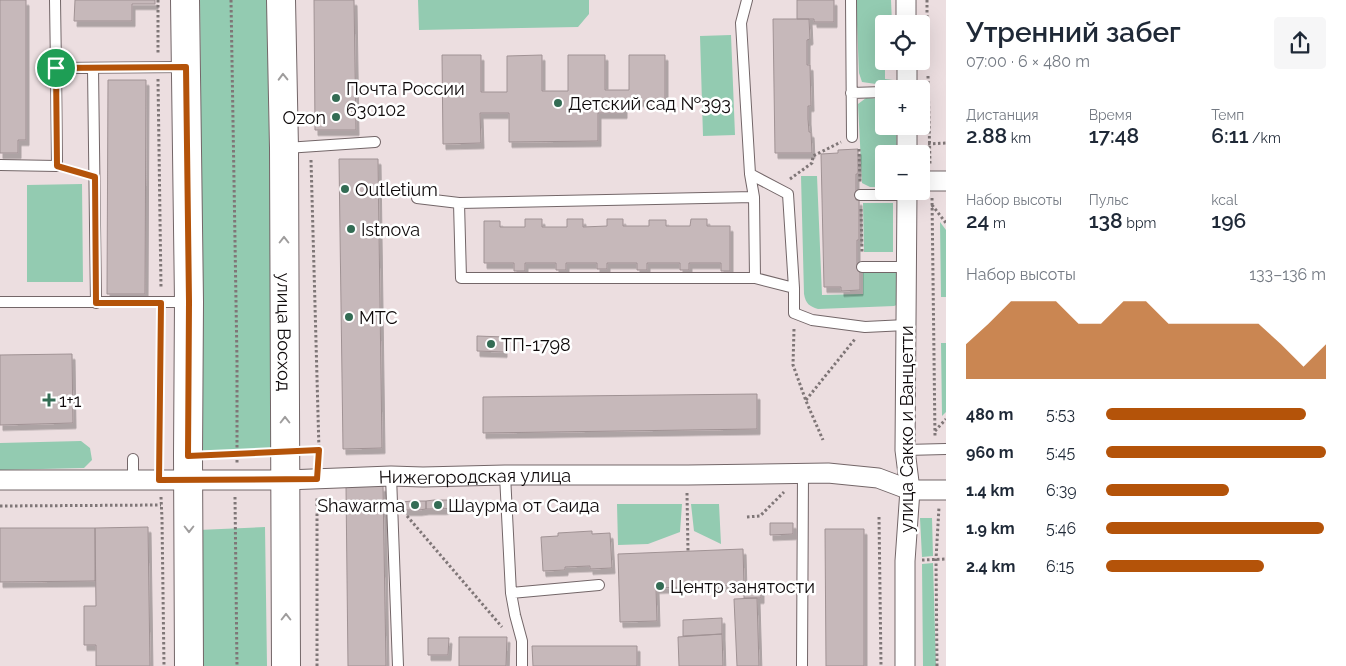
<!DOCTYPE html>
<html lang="ru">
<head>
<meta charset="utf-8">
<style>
  body { margin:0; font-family:Raleway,sans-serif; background:#f6f6f7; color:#1f2937; height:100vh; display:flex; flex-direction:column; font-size:19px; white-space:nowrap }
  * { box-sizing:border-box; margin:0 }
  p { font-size:16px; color:#747a83 }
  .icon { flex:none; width:28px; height:28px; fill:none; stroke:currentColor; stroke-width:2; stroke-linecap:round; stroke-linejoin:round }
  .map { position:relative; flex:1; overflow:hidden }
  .sheet { display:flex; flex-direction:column; background:#fff; width:400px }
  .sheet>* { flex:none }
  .fabs { position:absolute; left:875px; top:15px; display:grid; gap:10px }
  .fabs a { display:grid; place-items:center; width:55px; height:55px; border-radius:5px; background:#fff; box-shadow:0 5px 20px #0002; font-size:25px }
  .pin { position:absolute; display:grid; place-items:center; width:42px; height:42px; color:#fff; margin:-21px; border:2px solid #fff; border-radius:50%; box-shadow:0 1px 5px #0007 }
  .round { display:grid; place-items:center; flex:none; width:52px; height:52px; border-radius:5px; background:#f6f6f7 }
  .headline { display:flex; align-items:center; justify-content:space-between; height:85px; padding:0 20px }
  h1 { font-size:28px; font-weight:600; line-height:38px }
  .figures { display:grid; grid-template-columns:repeat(3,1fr); gap:8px; height:85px; padding:5px 20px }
  .figures div { display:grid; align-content:center }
  .figures b { font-size:21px; font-weight:600 }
  .figures small { font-size:14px; font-weight:400 }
  .figures p { font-size:14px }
  .chart { height:140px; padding:10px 20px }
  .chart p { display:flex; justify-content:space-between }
  .chart svg { width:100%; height:90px; margin-top:5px; fill:#b45309; opacity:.7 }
  ul { padding:0 20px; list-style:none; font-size:16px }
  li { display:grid; grid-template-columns:80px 60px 1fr; align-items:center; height:38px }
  li i { height:12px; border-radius:6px; background:#b45309 }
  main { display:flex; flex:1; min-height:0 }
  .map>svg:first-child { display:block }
  .green { fill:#93cbb1 }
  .building { fill:#c6b8ba; stroke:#a09294; filter:url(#shadow) }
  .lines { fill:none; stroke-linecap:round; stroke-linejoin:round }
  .lane-casing { stroke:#736668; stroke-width:12 }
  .street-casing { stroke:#736668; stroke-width:21 }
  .primary-casing { stroke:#736668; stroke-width:30 }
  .path { stroke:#7f7677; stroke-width:3; stroke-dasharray:2.5 2.5; stroke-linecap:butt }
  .lane { stroke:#fff; stroke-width:10 }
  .street { stroke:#fff; stroke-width:19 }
  .primary { stroke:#fff; stroke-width:28 }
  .oneway { stroke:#9f9d9d }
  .route-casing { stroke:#fff; stroke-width:10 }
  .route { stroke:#b45309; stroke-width:6 }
  .poi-dot { fill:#336c54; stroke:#fff; stroke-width:2 }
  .labels { text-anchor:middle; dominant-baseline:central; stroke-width:5; stroke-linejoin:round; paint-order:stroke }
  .poi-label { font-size:18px; fill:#0f0a0b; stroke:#fff; text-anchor:start }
  .street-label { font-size:18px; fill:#0f0a0b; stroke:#fff }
</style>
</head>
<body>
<main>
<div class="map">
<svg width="946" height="666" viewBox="0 0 946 666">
  <defs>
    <filter id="shadow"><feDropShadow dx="3" dy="5.5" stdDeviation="0" flood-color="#0004"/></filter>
  </defs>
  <rect width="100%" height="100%" fill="#ecdee0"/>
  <path class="green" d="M200,0H267L274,449L203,451Z
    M418,0H589V14L578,27L419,30Z
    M856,0H891L892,24H884V61H892V63H885V79L893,80L894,82L883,85L862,82L859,73Z
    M731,35L735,135L703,136L700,36Z
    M866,98L884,99V126H896L897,154H884V187H870L862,183L858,104Z
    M801,176H817L822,295L863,294V272L897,270L899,304L894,306L818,309C809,306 806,304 804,294Z
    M82,184L83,282H27V185Z
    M863,203H893V252H864Z
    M940,222L946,230V297H941Z
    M941,343H946V412L942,416Z
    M81,441L90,448L92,460L84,468L0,470V443Z
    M617,504H682L680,532L648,544L618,545Z
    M691,504H719L721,544L694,531Z
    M920,518H932L933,556L922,557Z
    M265,527L267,666H201L198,530Z
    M933,563L936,666H923L922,564Z"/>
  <path class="building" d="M0,0H26V140H18V153H0Z
    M75,0H155V4H132V21H74Z
    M314,0H354L356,130H315Z
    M797,0H834V22H814V19H797Z
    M773,19H809L810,39L807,40V65H810L811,106H808V119L809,132H811L812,153H775Z
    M442,55H481V92H507V56L542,55V91H568V55H605V90H629V55H665V101H624V113H598V141L509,142V113H480L481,143L443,144Z
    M108,80H146L145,294H107Z
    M858,149V174H856V200H859V240H857V266H860V290L841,291V287H824L821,154L838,153V150Z
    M339,159H378L382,448L343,449Z
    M525,219H542V227H567V219H583V227L607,226V219H623V226H649V220H666V226H690L691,219H707V226H730V271H721V263H689V270H680V263H647V270H637V263H607V269H597V263H566V270H556V263H525V271H514V263H484V221H500V227H525Z
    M477,336L504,337V352L477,351Z
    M72,354L73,423L0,425V355Z
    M757,394V429L483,433V397Z
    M346,486H383L386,666H348Z
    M434,500H442L443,509H434Z
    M434,500V509H426V501Z
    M442,500H450V508L443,509Z
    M450,500H458V508H450Z
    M411,501V510H404L403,502Z
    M411,501H419V510H411Z
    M419,501H426V509L419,510Z
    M770,523H793V534L770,535Z
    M148,527L150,666H96V645H84V606H96L95,528Z
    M0,528H95V581L0,582Z
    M825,529H864V666H826Z
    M592,531V534L610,533L612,568L590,569V566L565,567V570L543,571L541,537L558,536V533Z
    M743,549L744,585L656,588L657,621L620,622L618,554Z
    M761,584V598H744V585Z
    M757,598L759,666H737L734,599Z
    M722,618V634L683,636V620Z
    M722,634L723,666H679L678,637Z
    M459,637H507L506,666H459Z
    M428,638H449L448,655H428Z
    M532,646H637V666H533Z"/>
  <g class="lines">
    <g class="lane-casing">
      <path id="lane" d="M55,0L56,68L185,67
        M747,0L741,23L750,174L754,197L755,278
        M851,0L852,137
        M93,68L96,303
        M851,93L884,92
        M286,148L375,142
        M0,165L57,166L56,68
        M750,174L788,194L794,288V313L812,320L865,327L906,325
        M860,195H907
        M417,198L459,203L754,197
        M459,203L461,278H755L794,288
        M862,267H906
        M0,302H188
        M905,450L946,449
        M133,459V480
        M505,475L511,593L599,585
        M391,476L398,666
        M511,593L515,615L522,641V666
        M802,666L803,473"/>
    </g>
    <g class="street-casing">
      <g id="street">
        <path d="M906,0V24"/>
        <path d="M907,61V89"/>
        <path d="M907,126V154"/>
        <path d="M921,181H946"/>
        <path id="s1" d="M0,480H286L391,476L423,477L505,475H688L828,473L878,478L910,490H946"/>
        <path d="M905,666V561L910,490L905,450L907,191"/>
      </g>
    </g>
    <g class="primary-casing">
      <g id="primary">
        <path d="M185,0L189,302L188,455L189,666"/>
        <path id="s2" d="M281,0L284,148L286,666"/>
      </g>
    </g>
    <path class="path" d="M158,0V53
      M231,0L237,361V463
      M927,0V62
      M928,76L930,164
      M158,79L161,288
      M928,144L946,143
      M859,149L860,183
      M311,160L319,450L318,461
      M69,169L82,173
      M790,179L812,163L813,156L841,142
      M932,198L935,437
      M932,205L946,223
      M861,209L862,253
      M794,329L793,365L806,401L823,440
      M806,400L855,339
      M935,431L946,419
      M307,450H319
      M210,455L264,452
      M159,463L161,314
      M687,493L688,551
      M161,497L162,519L164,666
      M235,497L237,666
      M0,506L161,505
      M407,516L502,627
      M747,517L760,516L784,492
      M879,517L881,666
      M922,560L946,559
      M317,666V497
      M937,666L936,559L939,507"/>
    <use href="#lane" class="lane"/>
    <use href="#street" class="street"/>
    <use href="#primary" class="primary"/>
  </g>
  <defs><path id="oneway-chevron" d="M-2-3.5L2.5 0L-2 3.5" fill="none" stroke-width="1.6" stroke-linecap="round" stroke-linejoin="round" transform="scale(1.25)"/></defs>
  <g class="oneway">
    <use href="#oneway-chevron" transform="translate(283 77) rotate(-91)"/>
    <use href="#oneway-chevron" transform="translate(284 240) rotate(-90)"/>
    <use href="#oneway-chevron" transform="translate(285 420) rotate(-90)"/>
    <use href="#oneway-chevron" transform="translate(189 529) rotate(90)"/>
    <use href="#oneway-chevron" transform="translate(286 617) rotate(-90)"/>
  </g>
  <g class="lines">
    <g class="route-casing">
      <path id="route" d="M186,67L189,302L188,456L319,450L317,479L159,480L161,303H96L95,177L57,166L56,68Z"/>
    </g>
    <use href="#route" class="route"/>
  </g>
  <g class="poi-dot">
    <circle cx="336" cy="98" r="5"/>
    <circle cx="558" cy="103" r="5"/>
    <circle cx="336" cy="117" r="5"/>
    <circle cx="345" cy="189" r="5"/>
    <circle cx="351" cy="229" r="5"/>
    <circle cx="349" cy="317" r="5"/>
    <circle cx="491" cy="344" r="5"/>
    <path d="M46.5 392.5h5v5h5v5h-5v5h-5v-5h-5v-5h5z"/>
    <circle cx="415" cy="505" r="5"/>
    <circle cx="438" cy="505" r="5"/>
    <circle cx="660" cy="586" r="5"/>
  </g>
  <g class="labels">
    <g class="poi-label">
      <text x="346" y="88">Почта России<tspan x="346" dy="21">630102</tspan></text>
      <text x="568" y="103">Детский сад №393</text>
      <text x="326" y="117" text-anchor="end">Ozon</text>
      <text x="355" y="189">Outletium</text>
      <text x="361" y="229">Istnova</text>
      <text x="359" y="317">МТС</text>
      <text x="501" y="344">ТП-1798</text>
      <text x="59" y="400">1+1</text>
      <text x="405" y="505" text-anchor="end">Shawarma</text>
      <text x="448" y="505">Шаурма от Саида</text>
      <text x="670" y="586">Центр занятости</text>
    </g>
    <g class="street-label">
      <text stroke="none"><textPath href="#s2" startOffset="332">улица Восход</textPath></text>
      <text transform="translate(906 429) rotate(-90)">улица Сакко и Ванцетти</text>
      <text stroke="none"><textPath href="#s1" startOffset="475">Нижегородская улица</textPath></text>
    </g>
  </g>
</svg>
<div class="fabs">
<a><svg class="icon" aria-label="locate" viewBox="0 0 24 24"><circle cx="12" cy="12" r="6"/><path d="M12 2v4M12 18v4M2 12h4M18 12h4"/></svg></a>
<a>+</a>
<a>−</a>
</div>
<div class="pin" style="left:56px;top:68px;background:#1e9e55"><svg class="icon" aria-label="arrive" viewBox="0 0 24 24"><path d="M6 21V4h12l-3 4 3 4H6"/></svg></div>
</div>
<section class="sheet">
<div class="headline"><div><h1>Утренний забег</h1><p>07:00 · 6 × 480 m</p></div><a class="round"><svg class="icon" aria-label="share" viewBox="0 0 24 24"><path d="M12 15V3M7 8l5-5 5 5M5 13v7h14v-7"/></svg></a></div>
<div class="figures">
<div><p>Дистанция</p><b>2.88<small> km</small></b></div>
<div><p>Время</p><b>17:48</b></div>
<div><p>Темп</p><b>6:11<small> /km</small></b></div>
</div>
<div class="figures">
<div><p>Набор высоты</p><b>24<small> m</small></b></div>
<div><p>Пульс</p><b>138<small> bpm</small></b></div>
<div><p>kcal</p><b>196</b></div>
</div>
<div class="chart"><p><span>Набор высоты</span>133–136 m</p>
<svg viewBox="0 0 160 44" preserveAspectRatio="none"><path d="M0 44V27L10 17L20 6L30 6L40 6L50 17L60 17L70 6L80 6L90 17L100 17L110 17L120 17L130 17L140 27L150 38L160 27V44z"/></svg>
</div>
<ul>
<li><b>480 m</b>5:53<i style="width:91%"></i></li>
<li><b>960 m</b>5:45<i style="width:100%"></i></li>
<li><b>1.4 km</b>6:39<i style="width:56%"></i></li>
<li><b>1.9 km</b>5:46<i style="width:99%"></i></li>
<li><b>2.4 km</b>6:15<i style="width:72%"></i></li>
</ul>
</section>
</main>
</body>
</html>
